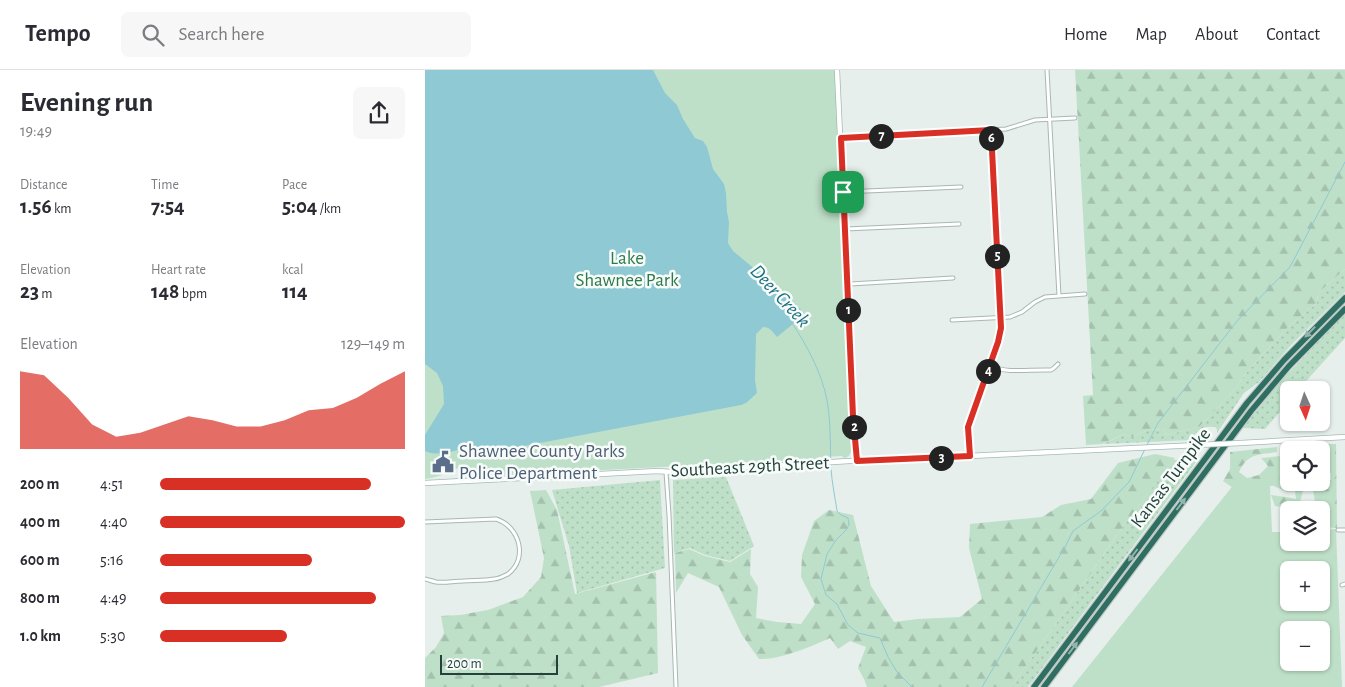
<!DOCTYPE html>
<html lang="en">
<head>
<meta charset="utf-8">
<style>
  body { margin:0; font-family:"Alegreya Sans",sans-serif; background:#f7f7f7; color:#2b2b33; height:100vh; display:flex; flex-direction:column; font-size:19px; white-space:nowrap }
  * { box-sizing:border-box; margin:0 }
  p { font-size:16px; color:#7c7c81 }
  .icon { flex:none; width:28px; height:28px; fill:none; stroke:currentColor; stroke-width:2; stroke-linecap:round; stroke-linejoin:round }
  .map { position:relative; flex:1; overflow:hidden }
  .panel { display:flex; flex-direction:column; background:#fff; width:425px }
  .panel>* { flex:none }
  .needle { width:32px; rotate:177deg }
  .fabs { position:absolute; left:855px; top:311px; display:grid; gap:10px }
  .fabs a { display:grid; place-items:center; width:50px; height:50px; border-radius:8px; background:#fff; box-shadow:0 1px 4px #0004; font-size:25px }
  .scale { position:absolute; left:15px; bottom:12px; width:118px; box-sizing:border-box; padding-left:5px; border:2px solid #24423a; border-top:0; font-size:14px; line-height:18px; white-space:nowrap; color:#24423a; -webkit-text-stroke:4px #f7fbf9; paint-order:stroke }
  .pin { position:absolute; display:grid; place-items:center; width:42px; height:42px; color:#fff; margin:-21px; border-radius:10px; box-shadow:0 2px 8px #0006 }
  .km { position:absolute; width:25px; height:25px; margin:-12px; border-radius:50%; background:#222; color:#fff; font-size:14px; line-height:25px; text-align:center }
  .round { display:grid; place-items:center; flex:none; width:52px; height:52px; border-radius:8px; background:#f7f7f7 }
  .overview { display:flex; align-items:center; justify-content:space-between; height:85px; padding:0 20px }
  h1 { font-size:28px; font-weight:700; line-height:38px }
  .stats { display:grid; grid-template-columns:repeat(3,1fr); gap:8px; height:85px; padding:5px 20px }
  .stats div { display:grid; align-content:center }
  .stats b { font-size:21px; font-weight:700 }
  .stats small { font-size:14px; font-weight:400 }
  .stats p { font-size:14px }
  .chart { height:140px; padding:10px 20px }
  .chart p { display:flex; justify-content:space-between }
  .chart svg { width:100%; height:90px; margin-top:5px; fill:#d93025; opacity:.7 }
  ul { padding:0 20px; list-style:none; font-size:16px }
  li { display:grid; grid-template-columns:80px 60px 1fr; align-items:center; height:38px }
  li i { height:12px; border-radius:6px; background:#d93025 }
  header { display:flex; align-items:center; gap:30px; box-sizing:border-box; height:70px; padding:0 25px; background:#fff; border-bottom:1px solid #e1e1e2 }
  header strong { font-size:24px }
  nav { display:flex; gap:28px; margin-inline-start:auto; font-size:18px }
  .search { width:350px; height:45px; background:#f7f7f7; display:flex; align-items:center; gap:12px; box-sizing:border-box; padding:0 18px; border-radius:8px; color:#7c7c81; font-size:19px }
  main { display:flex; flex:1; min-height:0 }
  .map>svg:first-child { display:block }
  .grass { fill:url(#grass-dots) }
  .forest { fill:url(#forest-firs) }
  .park { fill:#bfe0c8; fill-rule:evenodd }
  .water { fill:#8ec9d4 }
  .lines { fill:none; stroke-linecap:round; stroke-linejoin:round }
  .stream { stroke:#8ec9d4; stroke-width:1 }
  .street-casing { stroke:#a8b8b2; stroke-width:5 }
  .secondary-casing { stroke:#a4bbb3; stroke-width:6 }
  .highway-casing { stroke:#c2cac8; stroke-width:8 }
  .street { stroke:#fff; stroke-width:3 }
  .secondary { stroke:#fff; stroke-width:4.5 }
  .highway { stroke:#2f6f62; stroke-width:5.5 }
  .secondary-bridge-casing { stroke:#a4bbb3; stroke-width:6; stroke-linecap:butt }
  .secondary-bridge { stroke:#fff; stroke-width:4.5 }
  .oneway { fill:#93b5ae }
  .route-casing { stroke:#fff; stroke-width:10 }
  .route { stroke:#d93025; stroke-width:6 }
  .labels { text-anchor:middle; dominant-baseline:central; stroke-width:5; stroke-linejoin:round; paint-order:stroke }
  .park-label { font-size:19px; fill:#2d7a4b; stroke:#f7fbf9 }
  .service-label { font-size:19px; fill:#4e5e75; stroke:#f7fbf9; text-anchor:start }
  .street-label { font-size:19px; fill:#24423a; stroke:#f7fbf9 }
  .water-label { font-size:20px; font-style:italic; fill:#1c6f80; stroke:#f7fbf9 }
</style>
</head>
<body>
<header>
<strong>Tempo</strong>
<div class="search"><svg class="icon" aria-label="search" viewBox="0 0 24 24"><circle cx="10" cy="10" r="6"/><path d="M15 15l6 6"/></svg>Search here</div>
<nav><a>Home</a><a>Map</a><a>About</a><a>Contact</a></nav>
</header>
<main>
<section class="panel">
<div class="overview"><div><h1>Evening run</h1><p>19:49</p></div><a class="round"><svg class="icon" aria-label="share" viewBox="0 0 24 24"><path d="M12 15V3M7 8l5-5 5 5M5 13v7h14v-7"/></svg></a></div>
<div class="stats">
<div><p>Distance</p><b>1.56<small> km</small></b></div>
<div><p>Time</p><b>7:54</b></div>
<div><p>Pace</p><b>5:04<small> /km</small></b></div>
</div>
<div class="stats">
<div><p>Elevation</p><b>23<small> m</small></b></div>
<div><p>Heart rate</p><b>148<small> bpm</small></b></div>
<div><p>kcal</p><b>114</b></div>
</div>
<div class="chart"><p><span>Elevation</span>129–149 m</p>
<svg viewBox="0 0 160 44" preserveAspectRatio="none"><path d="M0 44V6L10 8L20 19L30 32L40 38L50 36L60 32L70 28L80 30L90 33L100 33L110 30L120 25L130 24L140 19L150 12L160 6V44z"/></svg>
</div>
<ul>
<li><b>200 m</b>4:51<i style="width:86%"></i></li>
<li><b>400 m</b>4:40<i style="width:100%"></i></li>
<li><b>600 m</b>5:16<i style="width:62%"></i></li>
<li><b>800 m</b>4:49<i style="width:88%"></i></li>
<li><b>1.0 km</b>5:30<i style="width:52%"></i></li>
</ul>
</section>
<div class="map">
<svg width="920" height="617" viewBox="0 0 920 617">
  <defs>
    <pattern id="grass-dots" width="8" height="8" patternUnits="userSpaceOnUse" patternTransform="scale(1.25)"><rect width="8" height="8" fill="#bfe0c8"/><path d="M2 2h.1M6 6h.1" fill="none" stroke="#a4c1ad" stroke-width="1.8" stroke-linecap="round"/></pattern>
    <pattern id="forest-firs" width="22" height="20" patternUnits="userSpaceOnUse" patternTransform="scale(1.25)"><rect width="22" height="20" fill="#bfe0c8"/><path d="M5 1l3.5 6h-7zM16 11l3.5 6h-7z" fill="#a4c1ad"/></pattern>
  </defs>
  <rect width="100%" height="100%" fill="#e6efeb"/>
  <path class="grass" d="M920,199V222L867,274L834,312L819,323L792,363V359L790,357C777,356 773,359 767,370L678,374L700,364L707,367L723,360L739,359L741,365L774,357L811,318L821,303L864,256L892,233L893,223Z
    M920,244V268L873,320H864V331L840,359L818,358L850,317Z
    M774,388L603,617H586L644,535L699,455L748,390Z
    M301,407L329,476L305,491L280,485L265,478L249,483L248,410Z
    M235,410L240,498L152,523L144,476L127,420Z"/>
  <path class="forest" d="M650,0H920V199L893,223L892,233L864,256L821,303L811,318L774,357L741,365L739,359L723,360L707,367L700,364L677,374L661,375L658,326L668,325Z
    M885,374H911L912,458L896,457V440H868V439L850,436L846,425L861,427L871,429L870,421L862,422L842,413L808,418L798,411L805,399V382L852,377V382C832,385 823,383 814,402L822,408L834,405L843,396L836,388L856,386L859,376L882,375V380H864V412L880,413L875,432L880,437L890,432L887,413L896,412V410H906V404L903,400L902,387L896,385V380H889Z
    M730,384L750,388L699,455L644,535L586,617H442L439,609L433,598L441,577L425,571L413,579L405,568C386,577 354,590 334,589L317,565L294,517L263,503L251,523L250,483L264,479L280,486L305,492L326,479L325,504L333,517L331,548L352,552L376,554L390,534L376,507L377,485L389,451L404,440L428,445L446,516L469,552L493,549L535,547L557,529L544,478L545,454L617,447L636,435L666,429L693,393Z
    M121,420L132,440L150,524L231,502L233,603L174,617H0V588L11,577L19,563L16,546L35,545L63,540L98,527L116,507L119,488L105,421Z"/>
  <path class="park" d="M0,0H410L420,188V214L425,317L427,378C426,383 425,387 419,388L417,386L394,387L391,389L43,407L39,396C26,400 14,408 0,409Z
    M875,378V380H864V412L876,413V414L845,416L847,462H864V472H896V460L911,459L917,617H647L810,413L860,409L859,379ZM864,500H896V532H864ZM864,560H896V592H864Z"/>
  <path class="water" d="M0,0H228L240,23L252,35L258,49L270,68L278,71L282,77L288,99L299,114L301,123L302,142L304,152L303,173L308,181L368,231L380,244L352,267C348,262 345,257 338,257L331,264L330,310L332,323L321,333L316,335L67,382C46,367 23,391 0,381V365L19,334L18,316L12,303L0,294Z"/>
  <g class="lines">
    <path class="stream" d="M367,253C382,275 397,304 402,330C406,353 405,376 406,399C407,413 410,427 412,441L416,445L423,448L424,455L420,461L411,470L402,484L396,509L401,525L412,534L423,555L433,563L455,568L463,587L472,602L487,617
      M722,375L733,353L812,251L865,197L920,92
      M557,617L640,477L648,461L676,441L704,412L720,379"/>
    <g class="street-casing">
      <path id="street" d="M622,0L634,226
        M416,68L581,59L610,50L650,48
        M418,122L536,117
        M420,159L534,154
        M422,211L425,214L528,208
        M527,250L585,247L597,242L610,232L620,227L660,224
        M564,296C585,304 605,299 626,300L629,298L633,294
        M545,386L543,357L573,272L576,258L566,60
        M241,402L244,445L251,617
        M0,452L71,449C94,456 104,488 83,504C79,506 73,509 69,509C59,511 48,510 38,511C29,511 20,513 11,512C7,511 4,510 0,509
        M913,460H920
        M917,515L920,514"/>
    </g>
    <g class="secondary-casing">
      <path id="secondary" d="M412,0L428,346L432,391
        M816,373L920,367
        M0,413L233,401L246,402L424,391H439L773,375"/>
    </g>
    <g class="highway-casing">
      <path id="highway" d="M609,617L822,333L859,290L920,228
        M619,617L826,341L864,296L920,239"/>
    </g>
    <use href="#street" class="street"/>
    <use href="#secondary" class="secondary"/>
    <use href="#highway" class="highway"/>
    <g class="secondary-bridge-casing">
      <path id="secondary-bridge" d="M773,375L816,373"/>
    </g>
    <use href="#secondary-bridge" class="secondary-bridge"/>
  </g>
  <defs><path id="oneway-solid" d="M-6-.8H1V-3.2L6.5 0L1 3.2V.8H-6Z" transform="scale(1.25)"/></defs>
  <g class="oneway">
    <use href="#oneway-solid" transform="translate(885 262) rotate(134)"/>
    <use href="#oneway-solid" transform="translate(756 434) rotate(-53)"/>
    <use href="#oneway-solid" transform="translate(708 485) rotate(127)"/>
    <use href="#oneway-solid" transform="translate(648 578) rotate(-53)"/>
  </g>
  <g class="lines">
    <g class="route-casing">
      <path id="route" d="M566,60L576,258L573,272L543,357L545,386L432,391L428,346L416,68Z"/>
    </g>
    <use href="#route" class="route"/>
  </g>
  <defs>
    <g id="civic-bare" transform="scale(1.725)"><path d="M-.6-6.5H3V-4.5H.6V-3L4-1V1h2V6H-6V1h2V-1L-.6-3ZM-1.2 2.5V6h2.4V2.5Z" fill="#5c6f8a" stroke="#f7fbf9" stroke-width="2.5" paint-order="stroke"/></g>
  </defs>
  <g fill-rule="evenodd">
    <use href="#civic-bare" x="18" y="392"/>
  </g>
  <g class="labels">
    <g class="park-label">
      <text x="202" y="188">Lake<tspan x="202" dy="22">Shawnee Park</tspan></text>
    </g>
    <g class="service-label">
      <text x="34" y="381">Shawnee County Parks<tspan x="34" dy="22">Police Department</tspan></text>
    </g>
    <g class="street-label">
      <text transform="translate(325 397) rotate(-3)">Southeast 29th Street</text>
      <text transform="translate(746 408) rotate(-53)">Kansas Turnpike</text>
    </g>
    <g class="water-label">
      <text transform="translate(355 226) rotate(47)">Deer Creek</text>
    </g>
  </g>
</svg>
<div class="fabs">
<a><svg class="needle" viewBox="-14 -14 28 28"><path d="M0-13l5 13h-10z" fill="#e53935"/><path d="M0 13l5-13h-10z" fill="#7c7c81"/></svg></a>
<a><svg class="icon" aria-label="locate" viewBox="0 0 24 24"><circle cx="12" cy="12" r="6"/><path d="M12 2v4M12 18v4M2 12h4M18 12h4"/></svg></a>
<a><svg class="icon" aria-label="layers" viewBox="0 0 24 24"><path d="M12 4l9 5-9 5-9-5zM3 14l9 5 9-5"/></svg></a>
<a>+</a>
<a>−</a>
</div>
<div class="scale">200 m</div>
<div class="pin" style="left:418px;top:122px;background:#1e9e55"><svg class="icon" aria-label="arrive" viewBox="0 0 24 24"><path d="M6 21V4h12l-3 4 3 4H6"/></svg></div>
<b class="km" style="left:423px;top:240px">1</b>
<b class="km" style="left:429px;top:357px">2</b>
<b class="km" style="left:516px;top:388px">3</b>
<b class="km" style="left:563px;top:301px">4</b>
<b class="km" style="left:572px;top:186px">5</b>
<b class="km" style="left:566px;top:68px">6</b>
<b class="km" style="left:456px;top:66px">7</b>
</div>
</main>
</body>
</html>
